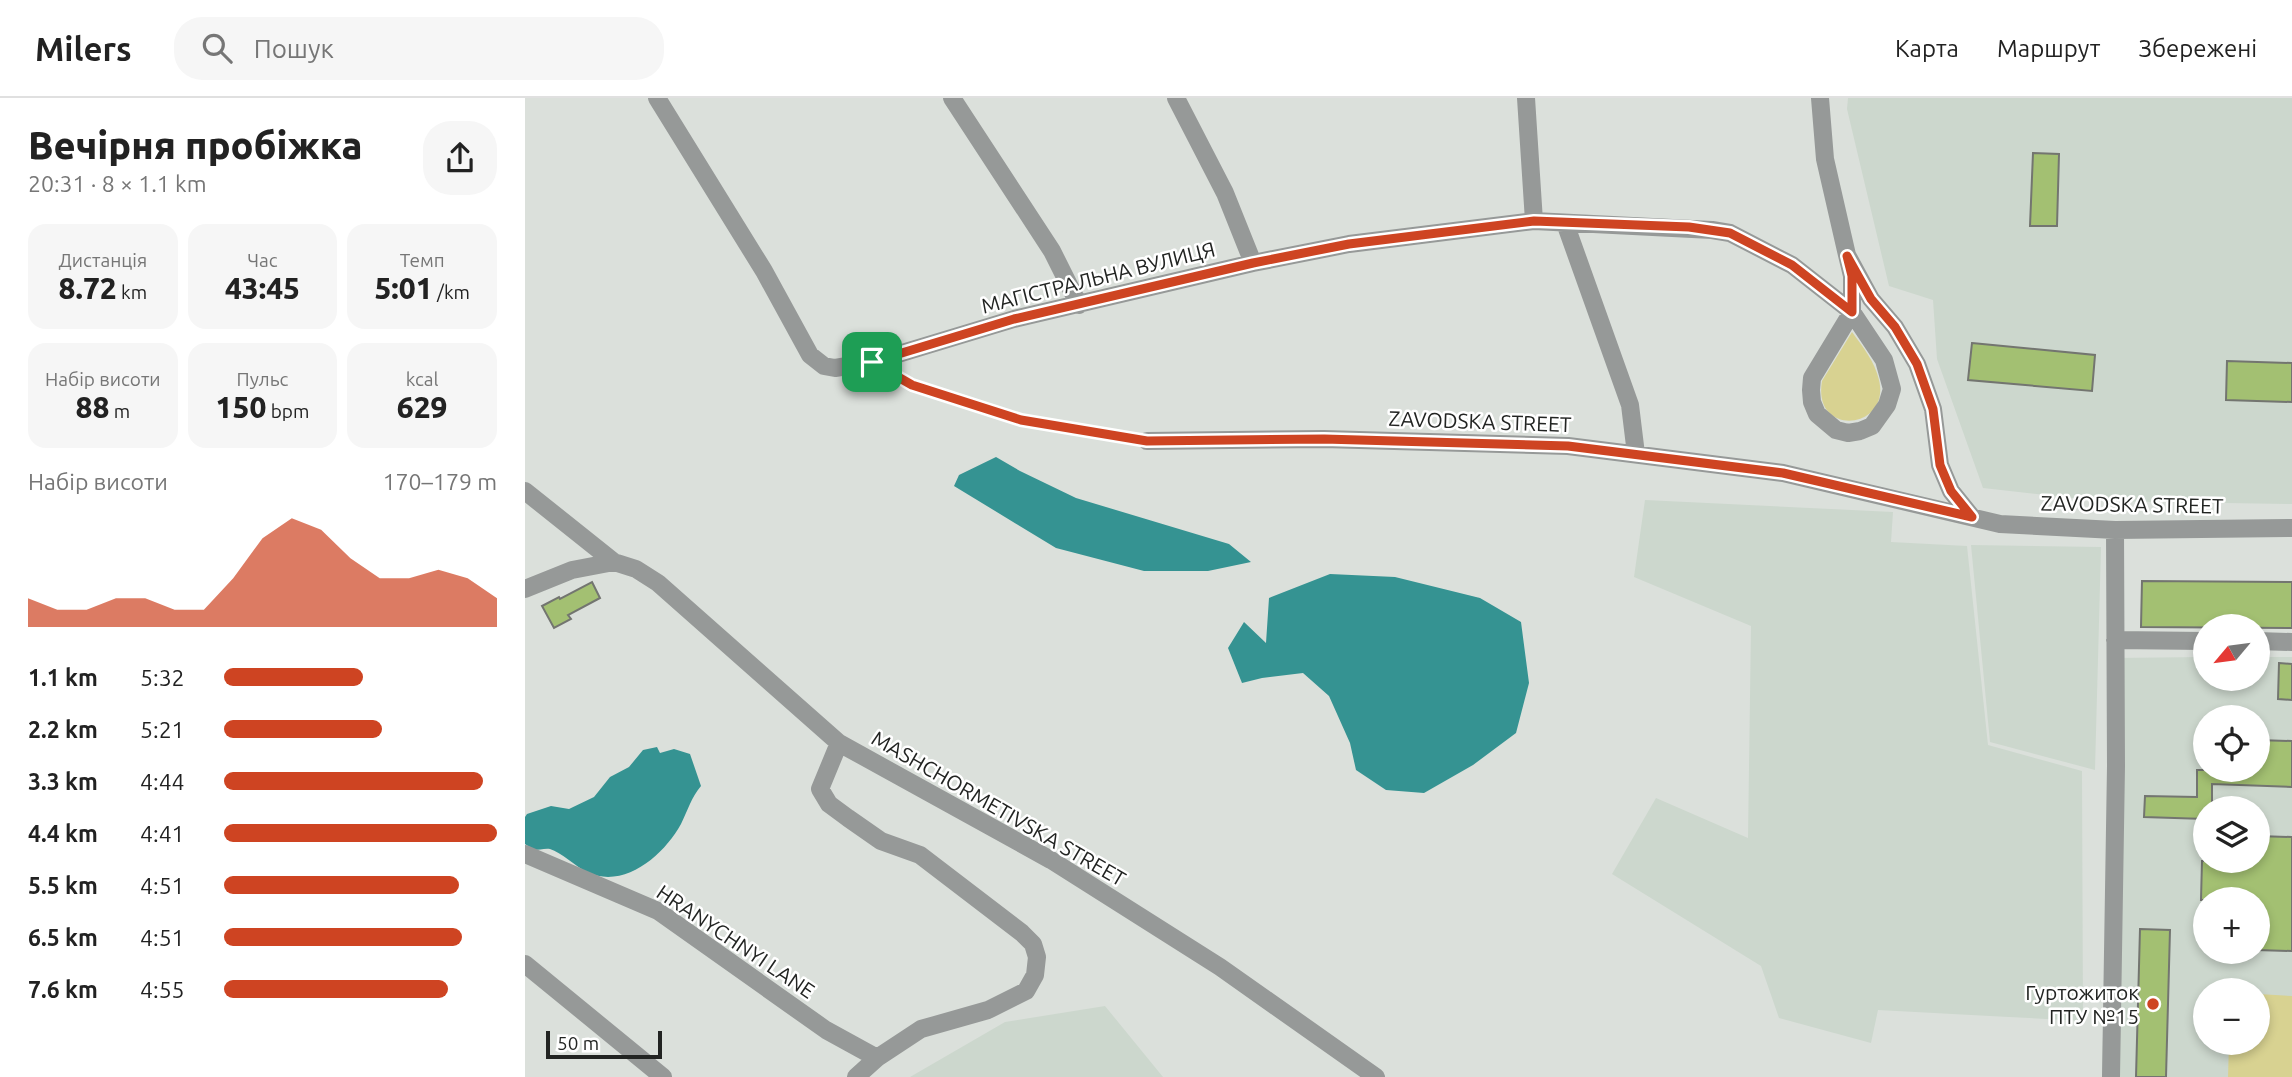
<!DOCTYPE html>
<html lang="uk">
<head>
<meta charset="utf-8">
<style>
  body { margin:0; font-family:Ubuntu,sans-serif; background:#f6f6f6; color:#222; height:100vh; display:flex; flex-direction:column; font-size:26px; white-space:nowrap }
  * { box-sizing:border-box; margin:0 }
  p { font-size:23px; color:#767676 }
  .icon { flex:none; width:38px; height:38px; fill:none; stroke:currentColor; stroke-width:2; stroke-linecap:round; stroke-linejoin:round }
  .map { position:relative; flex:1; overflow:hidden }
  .sheet { display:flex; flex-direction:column; background:#fff; width:525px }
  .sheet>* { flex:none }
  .needle { width:46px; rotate:241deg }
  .fabs { position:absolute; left:1668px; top:516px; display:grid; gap:14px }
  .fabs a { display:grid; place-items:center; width:77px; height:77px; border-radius:50%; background:#fff; box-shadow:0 4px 10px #0003; font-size:35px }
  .scale { position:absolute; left:21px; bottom:18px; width:116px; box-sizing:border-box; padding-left:7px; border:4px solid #222422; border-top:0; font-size:19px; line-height:24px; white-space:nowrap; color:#222422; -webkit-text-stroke:5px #fff; paint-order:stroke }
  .pin { position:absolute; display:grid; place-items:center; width:60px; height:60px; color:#fff; margin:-30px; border-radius:14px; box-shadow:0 4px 10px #0006 }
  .round { display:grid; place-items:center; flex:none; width:74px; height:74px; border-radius:28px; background:#f6f6f6 }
  .headline { display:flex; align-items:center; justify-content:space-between; height:119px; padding:0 28px }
  h1 { font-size:38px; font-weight:800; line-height:52px }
  .figures { display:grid; grid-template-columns:repeat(3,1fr); gap:10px; height:119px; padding:7px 28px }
  .figures div { display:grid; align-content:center; border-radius:18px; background:#f6f6f6; text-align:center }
  .figures b { font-size:30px; font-weight:800 }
  .figures small { font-size:19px; font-weight:400 }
  .figures p { font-size:19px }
  .chart { height:196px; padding:14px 28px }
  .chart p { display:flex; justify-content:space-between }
  .chart svg { width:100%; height:126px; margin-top:7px; fill:#ce4422; opacity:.7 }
  ul { padding:0 28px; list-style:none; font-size:23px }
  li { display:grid; grid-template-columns:112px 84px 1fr; align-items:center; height:52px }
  li i { height:18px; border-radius:9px; background:#ce4422 }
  header { display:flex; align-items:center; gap:42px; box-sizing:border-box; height:98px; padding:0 35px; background:#fff; border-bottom:2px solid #e0e0e0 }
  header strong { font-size:33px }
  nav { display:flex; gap:38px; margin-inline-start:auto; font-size:24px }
  .search { width:490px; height:63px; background:#f6f6f6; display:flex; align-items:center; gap:18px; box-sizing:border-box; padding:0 24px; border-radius:28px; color:#767676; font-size:26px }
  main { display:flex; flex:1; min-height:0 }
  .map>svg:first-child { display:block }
  .built { fill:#ccd7cd; fill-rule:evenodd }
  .green { fill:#d8d291 }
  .water { fill:#359392 }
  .building { fill:#a3c072; stroke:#737570; stroke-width:2 }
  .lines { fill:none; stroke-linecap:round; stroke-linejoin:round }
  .path { stroke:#9ea29e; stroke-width:2.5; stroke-dasharray:5 5; stroke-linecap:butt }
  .minor { stroke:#969998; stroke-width:18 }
  .route-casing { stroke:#fff; stroke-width:14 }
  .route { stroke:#ce4422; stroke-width:9 }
  .poi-dot { fill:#ce4422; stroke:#fff; stroke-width:2.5 }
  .labels { text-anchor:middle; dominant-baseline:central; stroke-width:5; stroke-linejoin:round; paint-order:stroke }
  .street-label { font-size:21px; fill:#222422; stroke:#fff }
  .poi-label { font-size:21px; fill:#222422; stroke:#fff; text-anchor:end }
</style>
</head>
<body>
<header>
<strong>Milers</strong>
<div class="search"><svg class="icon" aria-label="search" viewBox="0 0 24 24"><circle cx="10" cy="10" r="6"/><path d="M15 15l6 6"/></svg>Пошук</div>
<nav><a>Карта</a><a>Маршрут</a><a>Збережені</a></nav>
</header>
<main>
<section class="sheet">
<div class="headline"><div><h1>Вечірня пробіжка</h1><p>20:31 · 8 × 1.1 km</p></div><a class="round"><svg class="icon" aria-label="share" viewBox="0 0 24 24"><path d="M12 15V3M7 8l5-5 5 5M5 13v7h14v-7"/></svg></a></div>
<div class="figures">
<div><p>Дистанція</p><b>8.72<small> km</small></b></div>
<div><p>Час</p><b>43:45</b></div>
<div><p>Темп</p><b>5:01<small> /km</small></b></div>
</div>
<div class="figures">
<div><p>Набір висоти</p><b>88<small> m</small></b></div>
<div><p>Пульс</p><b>150<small> bpm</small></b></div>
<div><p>kcal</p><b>629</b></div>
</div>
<div class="chart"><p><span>Набір висоти</span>170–179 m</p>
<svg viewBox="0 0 160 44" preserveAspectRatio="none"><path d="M0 44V34L10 38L20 38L30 34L40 34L50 38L60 38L70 27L80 13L90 6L100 10L110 20L120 27L130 27L140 24L150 27L160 34V44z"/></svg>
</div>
<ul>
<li><b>1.1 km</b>5:32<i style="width:51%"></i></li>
<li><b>2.2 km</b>5:21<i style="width:58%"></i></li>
<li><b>3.3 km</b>4:44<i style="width:95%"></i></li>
<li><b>4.4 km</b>4:41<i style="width:100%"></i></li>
<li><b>5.5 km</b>4:51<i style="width:86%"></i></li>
<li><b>6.5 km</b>4:51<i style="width:87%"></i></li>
<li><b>7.6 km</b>4:55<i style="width:82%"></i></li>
</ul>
</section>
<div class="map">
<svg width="1767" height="979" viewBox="0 0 1767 979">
  <rect width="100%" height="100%" fill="#dbe0db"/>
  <path class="built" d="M1323,0H1767V406L1574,403L1458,390L1412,261L1408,202L1364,188L1322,11Z
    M1120,402L1368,414L1366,444L1442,448L1463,647L1557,673L1558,923L1353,912L1346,945L1254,920L1236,868L1087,776L1131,700L1223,740L1226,528L1109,479Z
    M1446,447L1576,449L1570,672L1465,644Z
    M1680,559V581H1732L1733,559H1767V979H1577L1587,560ZM1680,620H1732V672H1680ZM1680,710H1732V763H1680ZM1680,802H1732V854H1680ZM1680,892H1732V945H1680Z
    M580,908L638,979H385L480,924Z"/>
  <path class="green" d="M1327,234C1338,249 1350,264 1354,282C1366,332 1287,340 1297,283Z
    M1733,896L1767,898V979H1703L1704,945H1732Z"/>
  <path class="water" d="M471,359L495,373L551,400L704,446L726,464L683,473H619L531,450L429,388L434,377Z
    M805,476L870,479L955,500L996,524L1004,585L991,635L948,667L899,695L861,692L831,672L825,645L804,598L778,575L737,580L717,585L703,550L719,524L741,545L744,500Z
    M132,649L135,655L149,651L165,656L176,688C166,700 163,712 156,726C139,757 99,792 62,774C51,769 36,754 25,751C21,750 13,752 9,752L0,746V719L2,716L26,708L44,711L69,699L85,679L104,669L118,652Z"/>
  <path class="building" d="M1508,55L1534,56L1532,128H1505Z
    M1447,245L1570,257L1567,293L1443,282Z
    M1702,263L1767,265V304L1701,302Z
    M1617,483L1767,484V530L1616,529Z
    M67,484L75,500L43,517L46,521L29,530L17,508L34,499L35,501Z
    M1754,565L1767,566V602L1753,601Z
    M1732,642L1767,643V689L1687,686V710H1680V721L1619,719L1620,698L1672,699V672H1732Z
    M1732,738L1767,739V853L1732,852V802H1676L1677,763H1732Z
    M1615,831L1645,832L1641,979H1611Z"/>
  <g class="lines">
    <path class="path" d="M366,275L387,287L496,322L605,340"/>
    <path class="minor" d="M132,0L239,173L285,257L299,268L310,270L347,264L489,221L728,165L824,146L1009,123L1187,132L1205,135L1267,167L1327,214L1359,262L1367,291L1362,307L1347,328L1335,333L1323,335L1311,332L1292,316L1287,304L1286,292L1287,280L1327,214V178L1322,157
      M427,0L527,153L554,207
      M651,0L700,95L728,165
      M1001,0L1009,123
      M1295,0L1300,61L1322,157L1346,201L1370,229L1392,266L1408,311L1415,367L1426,393L1447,419
      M1040,125L1105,307L1111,356
      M622,343L799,341L1043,348L1258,375L1475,426L1590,432L1767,430
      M0,393L89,464L111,471L133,485L314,645L526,762L695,869L851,979
      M0,491L47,472L89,464
      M1590,542L1680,543
      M1732,543L1767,544
      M314,645L295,691L304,706L323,720L356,743L395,757L497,835L508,846L512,859L510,877L501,893L463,912L396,931L352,960L331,979
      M0,756L133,813L301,932L352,960
      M0,866L138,979
      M1586,979L1591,668L1590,432"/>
  </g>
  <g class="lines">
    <g class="route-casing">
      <path id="route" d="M1009,123L1164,129L1205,135L1267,167L1327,214V178L1322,158L1346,201L1370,229L1392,266L1408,311L1415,367L1426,393L1447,419L1258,375L1043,348L799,341L622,343L496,322L387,287L347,264L489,221L728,165L824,146Z"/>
    </g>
    <use href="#route" class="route"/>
  </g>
  <circle class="poi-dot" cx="1628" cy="906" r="7"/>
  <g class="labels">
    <g class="street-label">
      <text transform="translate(573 179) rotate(-14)">МАГІСТРАЛЬНА ВУЛИЦЯ</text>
      <text transform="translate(955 323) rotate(2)">ZAVODSKA STREET</text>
      <text transform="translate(1607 406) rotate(1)">ZAVODSKA STREET</text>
      <text transform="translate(474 710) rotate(30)">MASHCHORMETIVSKA STREET</text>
      <text transform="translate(211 843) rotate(34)">HRANYCHNYI LANE</text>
    </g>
    <g class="poi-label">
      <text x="1614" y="894">Гуртожиток<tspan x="1614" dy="24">ПТУ №15</tspan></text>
    </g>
  </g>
</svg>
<div class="fabs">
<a><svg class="needle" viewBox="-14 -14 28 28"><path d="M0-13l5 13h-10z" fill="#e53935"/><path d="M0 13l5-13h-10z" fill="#767676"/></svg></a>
<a><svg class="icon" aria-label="locate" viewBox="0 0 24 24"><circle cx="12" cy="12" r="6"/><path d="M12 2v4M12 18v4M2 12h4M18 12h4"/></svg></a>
<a><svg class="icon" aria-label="layers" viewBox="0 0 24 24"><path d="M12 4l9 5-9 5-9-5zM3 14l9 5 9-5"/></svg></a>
<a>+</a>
<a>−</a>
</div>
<div class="scale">50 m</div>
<div class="pin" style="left:347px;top:264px;background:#1e9e55"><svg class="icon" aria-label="arrive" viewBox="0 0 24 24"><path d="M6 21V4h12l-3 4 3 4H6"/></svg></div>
</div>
</main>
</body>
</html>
